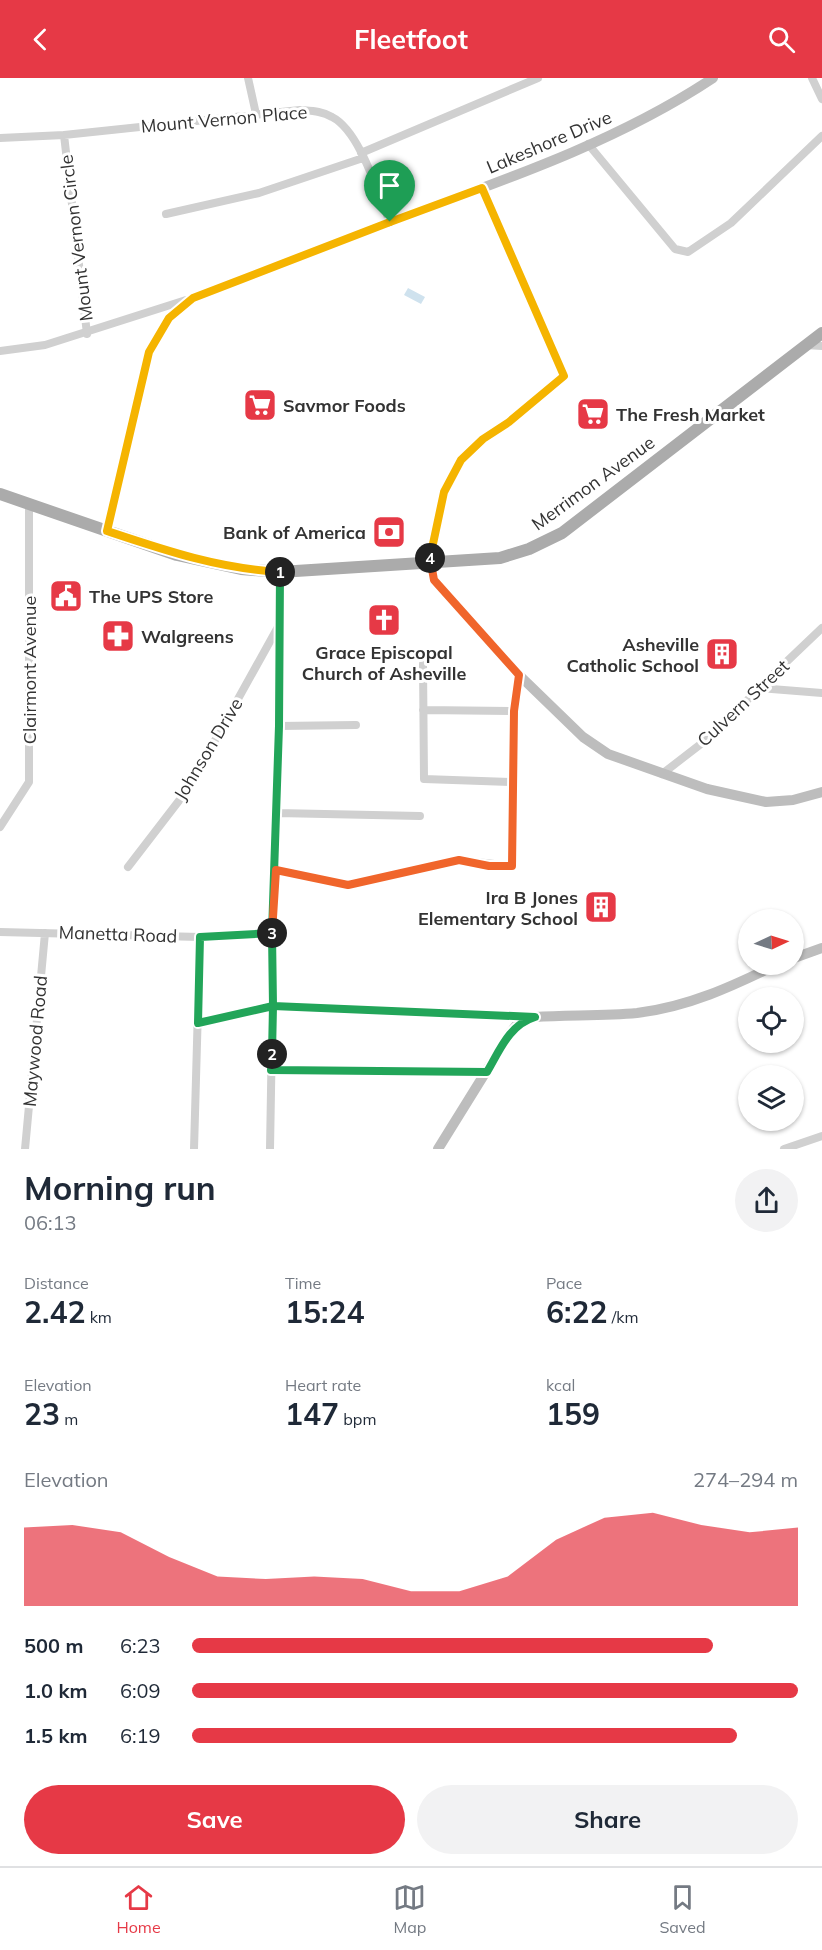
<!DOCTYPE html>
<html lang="en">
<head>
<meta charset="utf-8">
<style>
  body { margin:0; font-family:Mulish,sans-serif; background:#f2f2f3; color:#1f2937; height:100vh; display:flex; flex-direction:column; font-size:22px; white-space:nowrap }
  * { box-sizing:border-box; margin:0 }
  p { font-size:20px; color:#747a83 }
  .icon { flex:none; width:33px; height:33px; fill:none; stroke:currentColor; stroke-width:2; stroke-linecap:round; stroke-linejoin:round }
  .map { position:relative; height:1071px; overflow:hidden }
  .drawer { display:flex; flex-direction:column; background:#fff; flex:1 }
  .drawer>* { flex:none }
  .needle { width:39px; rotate:86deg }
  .controls { position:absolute; left:738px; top:831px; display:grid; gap:12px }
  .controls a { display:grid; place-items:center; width:66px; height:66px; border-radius:50%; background:#fff; box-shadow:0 2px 4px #0004; font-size:30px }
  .pin { position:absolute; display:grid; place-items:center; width:51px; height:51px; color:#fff; margin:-62px -26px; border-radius:50% 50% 50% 0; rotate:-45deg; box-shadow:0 0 6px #0007 }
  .pin .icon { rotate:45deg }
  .km { position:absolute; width:30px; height:30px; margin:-15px; border-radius:50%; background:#222; color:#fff; font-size:16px; line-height:30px; text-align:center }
  .round { display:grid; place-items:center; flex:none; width:63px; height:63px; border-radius:32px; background:#f2f2f3 }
  .head { display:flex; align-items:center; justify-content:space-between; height:102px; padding:0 24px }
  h1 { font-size:33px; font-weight:700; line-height:45px }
  .stats { display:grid; grid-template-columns:repeat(3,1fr); gap:9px; height:102px; padding:6px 24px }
  .stats div { display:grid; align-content:center }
  .stats b { font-size:30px; font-weight:700 }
  .stats small { font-size:16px; font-weight:400 }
  .stats p { font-size:16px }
  .chart { height:168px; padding:12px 24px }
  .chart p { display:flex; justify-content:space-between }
  .chart svg { width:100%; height:108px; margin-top:6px; fill:#e63946; opacity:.7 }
  .button { display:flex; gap:12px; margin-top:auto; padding:12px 24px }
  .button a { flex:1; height:69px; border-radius:36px; background:#e63946; color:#fff; font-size:24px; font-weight:700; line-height:69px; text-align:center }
  .button a+a { background:#f2f2f3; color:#1f2937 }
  ul { padding:0 24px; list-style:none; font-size:20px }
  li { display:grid; grid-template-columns:96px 72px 1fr; align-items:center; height:45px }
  li i { height:15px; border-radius:8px; background:#e63946 }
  header { display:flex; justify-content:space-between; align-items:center; height:78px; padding:0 24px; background:#e63946; color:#fff; font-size:27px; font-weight:700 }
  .dock { display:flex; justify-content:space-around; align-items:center; height:84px; border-top:2px solid #e0e1e3; background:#fff; font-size:16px; color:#747a83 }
  .dock a { display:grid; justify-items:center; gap:3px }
  .dock .active { color:#e63946 }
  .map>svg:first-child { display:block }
  .water { fill:#cfe2ee }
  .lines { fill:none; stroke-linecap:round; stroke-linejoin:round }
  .street { stroke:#d0d0d0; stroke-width:8 }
  .secondary { stroke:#bdbdbd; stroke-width:10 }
  .primary { stroke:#ababab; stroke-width:12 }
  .split-1-casing { stroke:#fff; stroke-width:12 }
  .split-2-casing { stroke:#fff; stroke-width:12 }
  .split-3-casing { stroke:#fff; stroke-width:12 }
  .split-4-casing { stroke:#fff; stroke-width:12 }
  .split-5-casing { stroke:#fff; stroke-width:12 }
  .split-1 { stroke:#f5b400; stroke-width:8 }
  .split-2 { stroke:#22a559; stroke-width:8 }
  .split-3 { stroke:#22a559; stroke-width:8 }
  .split-4 { stroke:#f0652b; stroke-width:8 }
  .split-5 { stroke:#f5b400; stroke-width:8 }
  .labels { text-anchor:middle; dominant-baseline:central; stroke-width:6; stroke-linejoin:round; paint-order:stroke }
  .street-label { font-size:18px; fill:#333; stroke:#fff }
  .poi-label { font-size:18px; font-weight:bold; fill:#333; stroke:#fff; text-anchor:start }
</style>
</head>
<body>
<header><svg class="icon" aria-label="back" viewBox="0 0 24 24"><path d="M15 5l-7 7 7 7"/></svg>Fleetfoot<svg class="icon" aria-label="search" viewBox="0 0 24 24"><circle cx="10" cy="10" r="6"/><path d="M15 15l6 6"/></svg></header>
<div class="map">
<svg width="822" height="1071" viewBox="0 0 822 1071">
  <rect width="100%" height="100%" fill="#fff"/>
  <path class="water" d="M408,210L425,219L421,226L404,217Z"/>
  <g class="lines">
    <path class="street" d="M248,0L256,36
      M812,0L822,21
      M64,57L87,256
      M0,60L64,57L300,32C312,33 322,33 332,39C360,53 378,116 390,144
      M588,66L675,171L688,174L731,145L822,58
      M361,75L538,0
      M166,136L259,115L363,80
      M806,267L822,268
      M0,273L45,267L186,222
      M429,484L444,414L461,382L483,361L509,344L564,298L482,110
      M423,586L424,701L512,704
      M759,610L822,615
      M423,632L514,633
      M279,648L356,647
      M662,696L719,652L759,610L822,550
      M277,735L420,738
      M0,749L29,704V426
      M128,789L188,711L278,549
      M276,792L348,807L459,782L512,788L514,633L519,597
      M0,854L200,859L272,855
      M198,945L273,928L527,938
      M271,992L487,994
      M25,1071L45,855
      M194,1071L200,859
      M270,1071L280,494
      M784,1071L822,1058"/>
    <path class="secondary" d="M107,453L149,274L169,240L193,220C266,192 340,163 414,135C516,98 623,60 713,0
      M429,484L434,502L519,597L583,659L608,676L707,711L766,724L793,722L822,714
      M794,880L822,870
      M438,1071L510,955L520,943L535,939C569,937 604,938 637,935C688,929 733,908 778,886"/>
    <path class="primary" d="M0,416L177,477L241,491L280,494L500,480L529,471L562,455L822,255"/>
  </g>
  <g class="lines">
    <g class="split-1-casing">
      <path id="split-1" d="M280,494C217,490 167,473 107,453L149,274L169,240L193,220L390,144"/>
    </g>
    <g class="split-2-casing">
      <path id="split-2" d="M272,976L273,928L198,945L200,859L272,855L279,648L280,494"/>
    </g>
    <g class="split-3-casing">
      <path id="split-3" d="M272,976L271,992L487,994C500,972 509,947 535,939L273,928L272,855"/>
    </g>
    <g class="split-4-casing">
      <path id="split-4" d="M272,855L276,792L348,807L459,782L489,788H512L514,633L519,597L434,502L430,480"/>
    </g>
    <g class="split-5-casing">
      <path id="split-5" d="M390,144L482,110L564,298L509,344L483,361L461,382L444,414L430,480"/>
    </g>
    <use href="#split-1" class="split-1"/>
    <use href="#split-2" class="split-2"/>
    <use href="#split-3" class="split-3"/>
    <use href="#split-4" class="split-4"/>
    <use href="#split-5" class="split-5"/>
  </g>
  <defs>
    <g id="supermarket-square" transform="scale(1.725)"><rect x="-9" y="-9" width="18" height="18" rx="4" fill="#e63946" stroke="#fff"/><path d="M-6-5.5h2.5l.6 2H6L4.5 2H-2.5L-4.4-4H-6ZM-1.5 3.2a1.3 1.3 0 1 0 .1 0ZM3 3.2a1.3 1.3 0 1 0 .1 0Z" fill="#fff"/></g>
    <g id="bank-square" transform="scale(1.725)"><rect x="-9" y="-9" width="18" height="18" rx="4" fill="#e63946" stroke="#fff"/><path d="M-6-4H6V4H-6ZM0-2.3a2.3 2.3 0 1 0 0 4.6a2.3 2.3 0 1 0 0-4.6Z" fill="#fff"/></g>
    <g id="civic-square" transform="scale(1.725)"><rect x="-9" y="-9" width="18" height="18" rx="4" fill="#e63946" stroke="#fff"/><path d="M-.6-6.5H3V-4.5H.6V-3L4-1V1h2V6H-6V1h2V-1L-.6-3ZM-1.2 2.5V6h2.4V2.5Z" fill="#fff"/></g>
    <g id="church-square" transform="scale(1.725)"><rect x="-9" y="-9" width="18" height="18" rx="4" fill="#e63946" stroke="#fff"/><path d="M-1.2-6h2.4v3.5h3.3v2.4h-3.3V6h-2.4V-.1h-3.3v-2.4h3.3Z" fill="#fff"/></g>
    <g id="pharmacy-square" transform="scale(1.725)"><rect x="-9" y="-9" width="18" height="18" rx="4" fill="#e63946" stroke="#fff"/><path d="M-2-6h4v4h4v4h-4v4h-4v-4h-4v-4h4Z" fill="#fff"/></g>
    <g id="building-square" transform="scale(1.725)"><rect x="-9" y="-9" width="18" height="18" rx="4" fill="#e63946" stroke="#fff"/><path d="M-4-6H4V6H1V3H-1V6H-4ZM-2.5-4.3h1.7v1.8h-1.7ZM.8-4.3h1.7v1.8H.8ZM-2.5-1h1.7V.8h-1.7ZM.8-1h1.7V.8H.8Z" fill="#fff"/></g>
  </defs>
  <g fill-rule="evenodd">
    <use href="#supermarket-square" x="260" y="327"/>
    <use href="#supermarket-square" x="593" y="336"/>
    <use href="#bank-square" x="389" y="454"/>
    <use href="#civic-square" x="66" y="518"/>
    <use href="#church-square" x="384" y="542"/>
    <use href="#pharmacy-square" x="118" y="558"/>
    <use href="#building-square" x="722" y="576"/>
    <use href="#building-square" x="601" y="829"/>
  </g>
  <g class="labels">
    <g class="street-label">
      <text transform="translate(224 41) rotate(-5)">Mount Vernon Place</text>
      <text transform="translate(549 64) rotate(-23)">Lakeshore Drive</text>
      <text transform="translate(76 160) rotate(-97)">Mount Vernon Circle</text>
      <text transform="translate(593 405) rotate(-36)">Merrimon Avenue</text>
      <text transform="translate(29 592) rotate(-90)">Clairmont Avenue</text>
      <text transform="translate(743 625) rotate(-43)">Culvern Street</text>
      <text transform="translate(208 671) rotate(-59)">Johnson Drive</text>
      <text transform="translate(118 856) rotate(2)">Manetta Road</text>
      <text transform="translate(35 963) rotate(-85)">Maywood Road</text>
    </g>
    <g class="poi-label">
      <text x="283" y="327">Savmor Foods</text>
      <text x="616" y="336">The Fresh Market</text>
      <text x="366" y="454" text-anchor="end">Bank of America</text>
      <text x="89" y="518">The UPS Store</text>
      <text x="141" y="558">Walgreens</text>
      <text x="699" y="566" text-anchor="end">Asheville<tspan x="699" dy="21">Catholic School</tspan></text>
      <text x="384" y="574" text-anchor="middle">Grace Episcopal<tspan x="384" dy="21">Church of Asheville</tspan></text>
      <text x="578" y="819" text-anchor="end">Ira B Jones<tspan x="578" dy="21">Elementary School</tspan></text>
    </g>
  </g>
</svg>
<div class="controls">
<a><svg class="needle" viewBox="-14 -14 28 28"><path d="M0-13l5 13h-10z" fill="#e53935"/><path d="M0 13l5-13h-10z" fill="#747a83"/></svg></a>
<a><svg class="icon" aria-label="locate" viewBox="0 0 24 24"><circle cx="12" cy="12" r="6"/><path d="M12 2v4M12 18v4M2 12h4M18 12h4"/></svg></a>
<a><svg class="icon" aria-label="layers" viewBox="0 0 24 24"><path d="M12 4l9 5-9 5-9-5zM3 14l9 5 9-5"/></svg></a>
</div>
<div class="pin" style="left:390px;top:144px;background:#1e9e55"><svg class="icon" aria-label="arrive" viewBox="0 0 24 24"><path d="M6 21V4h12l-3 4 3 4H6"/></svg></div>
<b class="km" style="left:280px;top:494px">1</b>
<b class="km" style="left:272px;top:976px">2</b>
<b class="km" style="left:272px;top:855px">3</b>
<b class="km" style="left:430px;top:480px">4</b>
</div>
<section class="drawer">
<div class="head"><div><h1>Morning run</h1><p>06:13</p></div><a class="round"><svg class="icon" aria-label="share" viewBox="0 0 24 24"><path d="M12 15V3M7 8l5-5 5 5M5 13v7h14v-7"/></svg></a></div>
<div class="stats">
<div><p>Distance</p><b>2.42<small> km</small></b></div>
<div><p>Time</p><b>15:24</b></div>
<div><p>Pace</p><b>6:22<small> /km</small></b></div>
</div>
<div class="stats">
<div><p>Elevation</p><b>23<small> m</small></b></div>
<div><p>Heart rate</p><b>147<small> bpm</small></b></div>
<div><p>kcal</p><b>159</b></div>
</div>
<div class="chart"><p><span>Elevation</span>274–294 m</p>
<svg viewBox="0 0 160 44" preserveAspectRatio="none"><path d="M0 44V12L10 11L20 14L30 24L40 32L50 33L60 32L70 33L80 38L90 38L100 32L110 17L120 8L130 6L140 11L150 14L160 12V44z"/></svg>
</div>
<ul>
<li><b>500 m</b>6:23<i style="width:86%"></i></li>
<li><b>1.0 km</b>6:09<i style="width:100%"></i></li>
<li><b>1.5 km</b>6:19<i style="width:90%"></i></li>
</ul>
<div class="button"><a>Save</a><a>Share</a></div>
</section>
<nav class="dock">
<a class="active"><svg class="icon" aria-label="home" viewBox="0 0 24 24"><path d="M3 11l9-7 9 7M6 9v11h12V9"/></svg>Home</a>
<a><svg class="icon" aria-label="map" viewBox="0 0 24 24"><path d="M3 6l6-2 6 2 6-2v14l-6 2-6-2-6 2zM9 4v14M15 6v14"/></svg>Map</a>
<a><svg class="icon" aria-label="saved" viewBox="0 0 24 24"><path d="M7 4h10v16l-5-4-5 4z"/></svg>Saved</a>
</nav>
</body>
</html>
